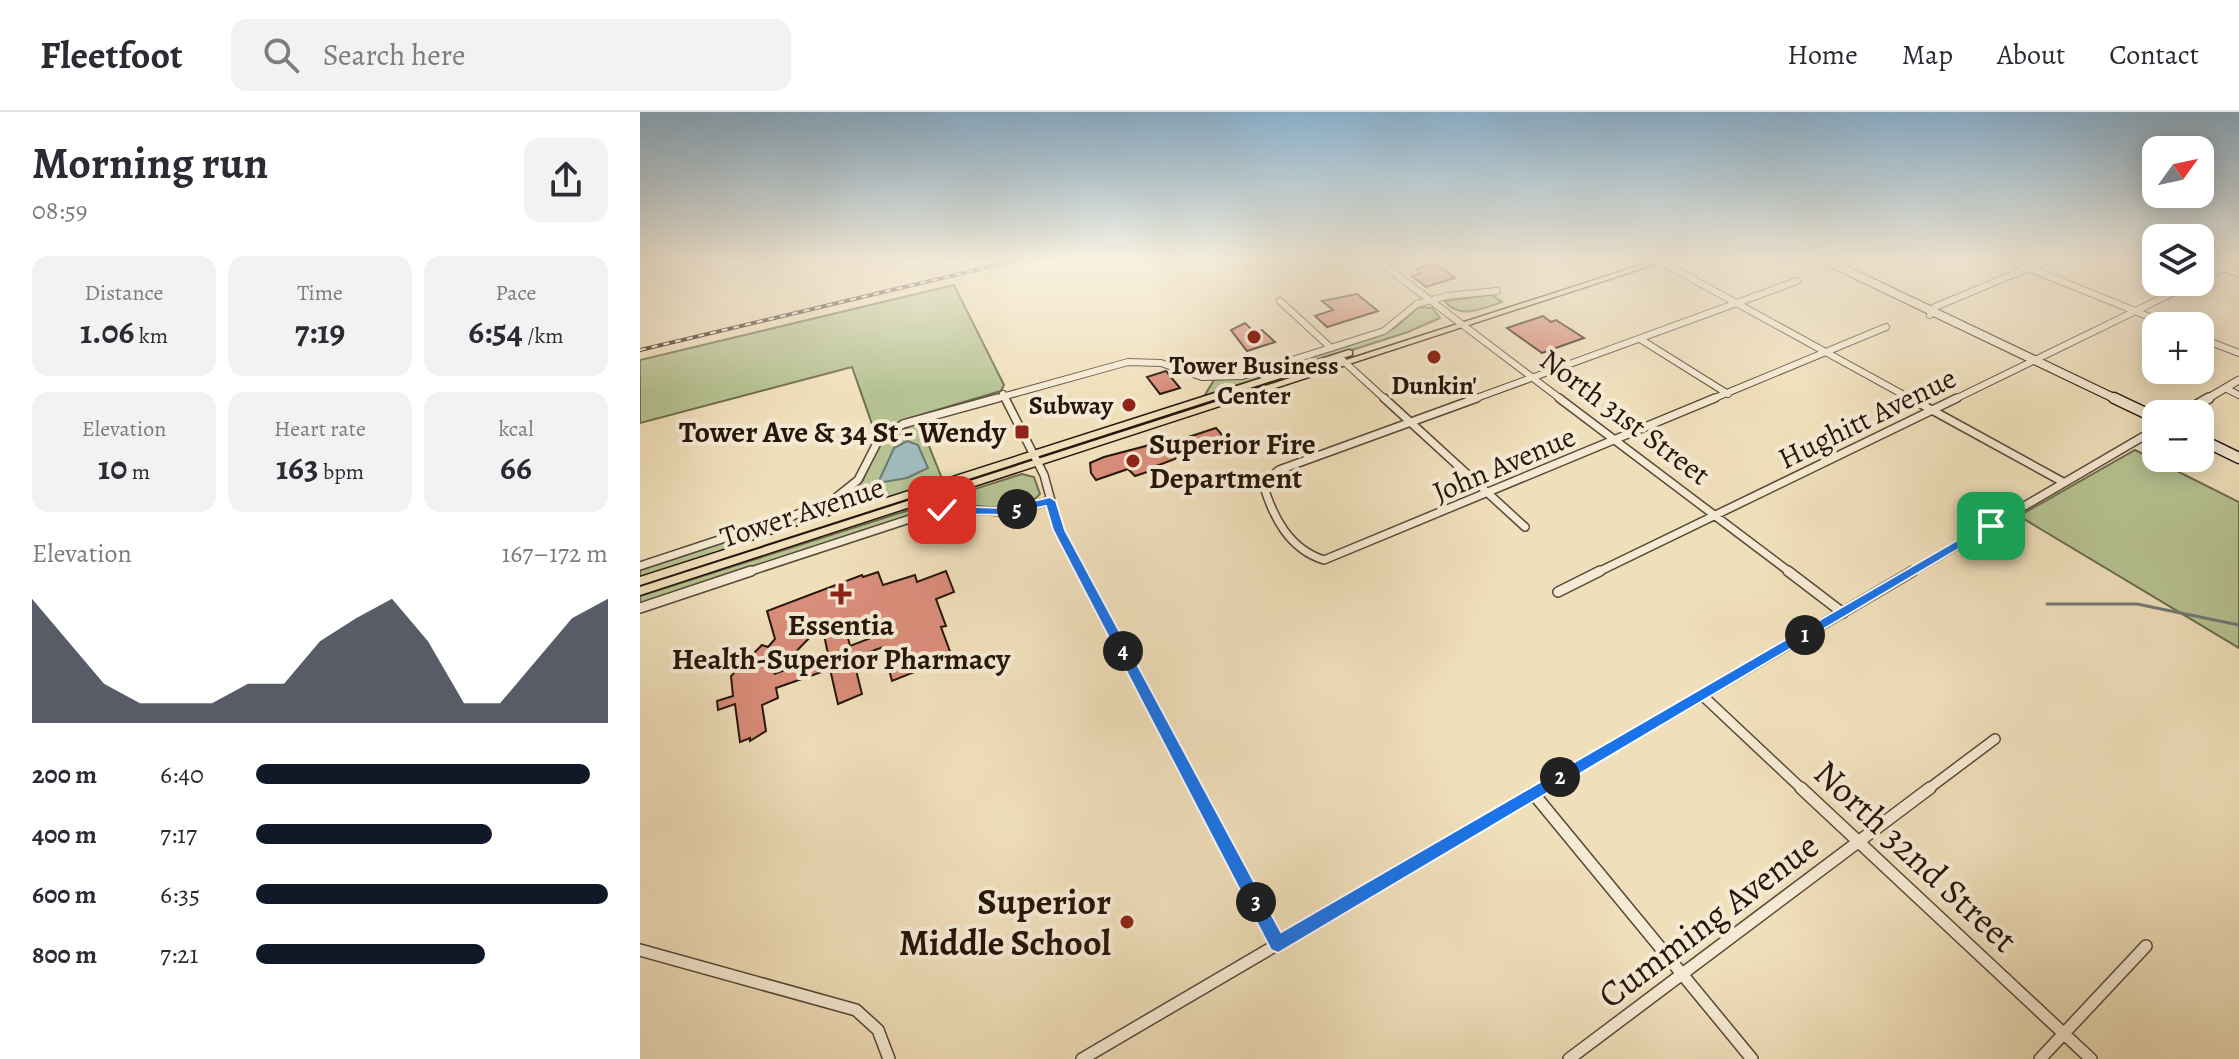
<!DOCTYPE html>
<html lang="en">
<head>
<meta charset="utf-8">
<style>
  body { margin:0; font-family:Alegreya,serif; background:#f2f2f3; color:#2b2b33; height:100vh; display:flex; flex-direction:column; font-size:30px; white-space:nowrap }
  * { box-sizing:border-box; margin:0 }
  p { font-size:26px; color:#7c7c81 }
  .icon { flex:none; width:44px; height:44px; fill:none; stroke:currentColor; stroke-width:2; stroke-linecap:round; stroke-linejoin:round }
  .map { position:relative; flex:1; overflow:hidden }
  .drawer { display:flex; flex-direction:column; background:#fff; width:640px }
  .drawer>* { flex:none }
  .needle { width:52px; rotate:57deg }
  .fabs { position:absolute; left:1502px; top:24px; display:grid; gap:16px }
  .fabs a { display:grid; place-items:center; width:72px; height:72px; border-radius:16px; background:#fff; box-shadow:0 4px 20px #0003; font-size:40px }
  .pin { position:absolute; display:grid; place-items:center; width:68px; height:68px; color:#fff; margin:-34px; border-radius:16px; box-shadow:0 4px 12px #0006 }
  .km { position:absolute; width:40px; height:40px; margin:-20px; border-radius:50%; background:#222; color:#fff; font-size:22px; line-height:40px; text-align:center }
  .round { display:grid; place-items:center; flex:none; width:84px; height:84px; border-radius:16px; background:#f2f2f3 }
  .head { display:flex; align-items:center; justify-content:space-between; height:136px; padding:0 32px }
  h1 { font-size:44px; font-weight:700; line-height:60px }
  .figures { display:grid; grid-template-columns:repeat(3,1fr); gap:12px; height:136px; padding:8px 32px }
  .figures div { display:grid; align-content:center; border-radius:16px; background:#f2f2f3; text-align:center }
  .figures b { font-size:34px; font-weight:700 }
  .figures small { font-size:22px; font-weight:400 }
  .figures p { font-size:22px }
  .chart { height:224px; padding:16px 32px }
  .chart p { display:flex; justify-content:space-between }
  .chart svg { width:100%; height:144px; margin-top:8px; fill:#111827; opacity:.7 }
  ul { padding:0 32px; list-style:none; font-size:26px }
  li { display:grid; grid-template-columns:128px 96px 1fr; align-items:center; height:60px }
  li i { height:20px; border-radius:10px; background:#111827 }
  header { display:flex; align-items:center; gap:48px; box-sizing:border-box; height:112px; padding:0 40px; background:#fff; border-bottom:2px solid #e1e1e2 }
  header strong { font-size:38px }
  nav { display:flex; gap:44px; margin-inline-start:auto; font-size:28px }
  .search { width:560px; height:72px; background:#f2f2f3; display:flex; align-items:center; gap:20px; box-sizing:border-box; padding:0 28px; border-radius:16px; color:#7c7c81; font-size:30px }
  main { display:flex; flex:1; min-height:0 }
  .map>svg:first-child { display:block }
  .green { fill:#b6c292; stroke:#6e6c4e; stroke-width:2 }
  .water { fill:#a0babc; stroke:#6f7875; stroke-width:2 }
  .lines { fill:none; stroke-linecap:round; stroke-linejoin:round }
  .stream { stroke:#6f7875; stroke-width:3 }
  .building { fill:#da8d7b; stroke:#26160b; stroke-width:2; fill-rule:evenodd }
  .minor-far3-casing { stroke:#584837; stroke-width:8 }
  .minor-far2-casing { stroke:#584837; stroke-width:10 }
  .minor-far1-casing { stroke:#584837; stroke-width:12 }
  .minor-casing { stroke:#584837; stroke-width:14 }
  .tertiary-far1-casing { stroke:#584837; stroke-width:9 }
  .tertiary-casing { stroke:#584837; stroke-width:12 }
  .secondary-far1-casing { stroke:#26160b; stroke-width:10 }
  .secondary-casing { stroke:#26160b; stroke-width:13 }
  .primary-casing { stroke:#26160b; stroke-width:3 }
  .minor-far3 { stroke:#f5ead3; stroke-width:6 }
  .minor-far2 { stroke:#f5ead3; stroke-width:7 }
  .minor-far1 { stroke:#f5ead3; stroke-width:9 }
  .minor { stroke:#f5ead3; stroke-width:11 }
  .tertiary-far1 { stroke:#f5ead3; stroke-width:7 }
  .tertiary { stroke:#f5ead3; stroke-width:9 }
  .secondary-far1 { stroke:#f5ead3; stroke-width:8 }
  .secondary { stroke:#f5ead3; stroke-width:10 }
  .primary { fill:#f0dfbb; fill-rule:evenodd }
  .rail-casing { stroke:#26160b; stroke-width:4 }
  .rail { stroke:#f5ead3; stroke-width:2; stroke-dasharray:6; stroke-linecap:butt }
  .route { fill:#1a73e8; stroke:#fff; stroke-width:2 }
  .poi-dot { fill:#8f2418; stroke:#f5ead3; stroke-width:3 }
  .labels { text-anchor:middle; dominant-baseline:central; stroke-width:8; stroke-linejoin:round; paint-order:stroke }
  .far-poi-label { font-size:26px; font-weight:bold; fill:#26160b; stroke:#f5ead3 }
  .street-label { font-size:30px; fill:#26160b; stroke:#f5ead3 }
  .poi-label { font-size:30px; font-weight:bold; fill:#26160b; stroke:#f5ead3; text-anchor:end }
  .near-street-label { font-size:36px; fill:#26160b; stroke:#f5ead3 }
  .near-poi-label { font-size:36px; font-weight:bold; fill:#26160b; stroke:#f5ead3; text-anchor:end }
</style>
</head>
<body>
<header>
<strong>Fleetfoot</strong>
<div class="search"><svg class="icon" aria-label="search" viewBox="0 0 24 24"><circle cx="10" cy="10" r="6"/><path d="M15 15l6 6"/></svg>Search here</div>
<nav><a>Home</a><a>Map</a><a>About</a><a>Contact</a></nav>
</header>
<main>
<section class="drawer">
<div class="head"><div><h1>Morning run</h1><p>08:59</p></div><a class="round"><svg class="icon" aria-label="share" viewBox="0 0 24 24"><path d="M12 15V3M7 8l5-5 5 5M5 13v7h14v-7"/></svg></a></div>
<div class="figures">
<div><p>Distance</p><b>1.06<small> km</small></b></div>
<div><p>Time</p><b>7:19</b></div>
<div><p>Pace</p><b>6:54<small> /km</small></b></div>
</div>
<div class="figures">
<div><p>Elevation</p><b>10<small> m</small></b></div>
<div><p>Heart rate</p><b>163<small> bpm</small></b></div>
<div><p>kcal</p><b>66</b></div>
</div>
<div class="chart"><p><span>Elevation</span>167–172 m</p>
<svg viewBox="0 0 160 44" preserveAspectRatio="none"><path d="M0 44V6L10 19L20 32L30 38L40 38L50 38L60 32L70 32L80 19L90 12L100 6L110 19L120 38L130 38L140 25L150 12L160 6V44z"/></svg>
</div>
<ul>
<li><b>200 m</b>6:40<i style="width:95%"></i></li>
<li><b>400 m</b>7:17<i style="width:67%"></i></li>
<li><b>600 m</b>6:35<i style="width:100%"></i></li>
<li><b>800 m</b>7:21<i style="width:65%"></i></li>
</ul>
</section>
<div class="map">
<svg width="1599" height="947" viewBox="0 0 1599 947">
  <rect width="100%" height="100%" fill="#f0dfbb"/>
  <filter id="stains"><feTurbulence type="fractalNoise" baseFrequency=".0025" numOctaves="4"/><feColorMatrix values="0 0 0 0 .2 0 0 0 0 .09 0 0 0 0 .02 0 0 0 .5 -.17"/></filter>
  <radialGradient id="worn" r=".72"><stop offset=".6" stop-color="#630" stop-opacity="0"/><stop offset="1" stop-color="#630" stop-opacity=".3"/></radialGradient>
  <path class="green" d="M314,173L364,273L361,279L270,306L240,323L233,315L212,255L0,311V248Z
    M852,183L862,190C841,197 821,208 804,189Z
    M778,195L792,196L800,206L768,220L563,286L574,268L611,265L741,223L756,215Z
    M279,309L303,369L0,466V458L185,397L223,368L234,340L245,328Z
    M1495,338L1599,390V536L1379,404Z
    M382,362L394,365L400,382C383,405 319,391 291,397L0,492V484Z"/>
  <path class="water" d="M267,329L278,333L288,356L267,366L238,371L254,336Z"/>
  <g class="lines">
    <path class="stream" d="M1407,492H1497L1599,513"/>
  </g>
  <path class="building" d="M795,151L815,166L786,175L772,164L781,161L776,157Z
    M717,182L738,199L687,215L675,204L693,198L682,189Z
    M903,204L911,210L916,208L944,226L902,241L867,216Z
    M605,211L614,220L622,218L635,230L607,239L591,218Z
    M526,259L540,276L520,282L507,265Z
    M576,316L584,325L539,341L535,347L511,356L513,358L495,364L488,357L456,368L451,361L450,351L464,345L525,329L527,332Z
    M306,459L314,480L296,487L306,514L301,515L312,545L252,569L243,535L213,546L222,582L198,592L190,557L136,576L138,586L122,593L126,619L110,629V626L100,630L95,592L78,598L77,589L93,584L91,564L122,533L128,535L135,527L127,499L222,463L223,465L238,460L243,473L275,463L277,470ZM235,506L239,523L210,534L206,517ZM182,513L188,542L134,562Z"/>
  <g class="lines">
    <g class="minor-far3-casing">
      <path id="minor-far3" d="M737,148L922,288
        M1018,148L1273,288
        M1179,148L1195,153L1215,148
        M1369,148L1532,214
        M1560,148L1599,162
        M940,152L955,148
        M1560,168L1599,149
        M640,189L691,236
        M1290,203L1295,195L1408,148
        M1560,226L1599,241
        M1000,227L1088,282
        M699,245L746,288
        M1585,276L1599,283
        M363,282L366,288
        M351,288L488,250L521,251L562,265L602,264L744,219L777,192L807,184L857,179
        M831,288L1157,169
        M1070,288L1246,215
        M1313,288L1555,170"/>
    </g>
    <g class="minor-far2-casing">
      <path id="minor-far2" d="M365,286L404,363L419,418L442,461
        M744,286L885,415
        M837,286L639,358L623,372C633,405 649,437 684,448L1075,286
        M919,286L1151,461
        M1270,286L1423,370
        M0,454L188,392L218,368L237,331L263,312L358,286
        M105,461L285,402L317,397L365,400L410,389
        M956,461L1317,286
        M1270,461L1516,317"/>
    </g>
    <g class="minor-far1-casing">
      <path id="minor-far1" d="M441,459L557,678
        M1148,459L1203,501
        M918,480L960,459
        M0,496L111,459
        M1062,583L1163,678
        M901,678L1273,459
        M1287,678L1355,627"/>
    </g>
    <g class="minor-casing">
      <path id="minor" d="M555,676L638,832
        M1161,676L1451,947
        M893,681L1112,947
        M0,838L216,898L238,918L249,947
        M442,947L904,676
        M929,947L1290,676
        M1400,947L1506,834"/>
    </g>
    <g class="tertiary-far1-casing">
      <path id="tertiary-far1" d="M1565,288L1599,268"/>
    </g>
    <g class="tertiary-casing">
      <path id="tertiary" d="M1541,302L1569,286"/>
    </g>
    <g class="secondary-far1-casing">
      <path id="secondary-far1" d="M1185,148L1478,288"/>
    </g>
    <g class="secondary-casing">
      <path id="secondary" d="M1474,286L1516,306
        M1560,327L1599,346"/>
    </g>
    <g class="primary-casing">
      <path id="primary" d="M1017,148H1028L0,483V475Z
        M709,238L712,239V243L0,473V465Z"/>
    </g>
    <use href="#minor-far3" class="minor-far3"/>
    <use href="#minor-far2" class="minor-far2"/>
    <use href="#minor-far1" class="minor-far1"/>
    <use href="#minor" class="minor"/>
    <use href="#tertiary-far1" class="tertiary-far1"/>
    <use href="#tertiary" class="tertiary"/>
    <use href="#secondary-far1" class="secondary-far1"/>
    <use href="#secondary" class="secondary"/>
    <use href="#primary" class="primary"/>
    <g class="rail-casing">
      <path id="rail" d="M0,238L378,148"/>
    </g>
    <use href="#rail" class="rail"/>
  </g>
  <linearGradient id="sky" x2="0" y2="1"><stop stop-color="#8bb6d6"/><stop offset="0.53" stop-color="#f8f1e0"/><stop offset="1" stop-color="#f8f1e0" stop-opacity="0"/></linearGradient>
  <rect width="1599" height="280" fill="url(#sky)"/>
  <path class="route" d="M410,385L416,389L425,418L641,820L1347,411L1357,414L638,841L631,838L413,418L406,394L365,403L302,402L296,398L302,394L365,396Z"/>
  <g class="poi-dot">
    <circle cx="614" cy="225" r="8"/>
    <circle cx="794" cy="245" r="8"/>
    <circle cx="489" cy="293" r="8"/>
    <rect x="374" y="312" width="16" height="16" rx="4"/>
    <circle cx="493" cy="349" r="8"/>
    <path d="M197 470h8v8h8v8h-8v8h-8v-8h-8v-8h8z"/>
    <circle cx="487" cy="810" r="8"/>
  </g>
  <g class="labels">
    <g class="far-poi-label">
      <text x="614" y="253">Tower Business<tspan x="614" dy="30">Center</tspan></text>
      <text x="794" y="273">Dunkin'</text>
      <text x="473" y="293" text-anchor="end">Subway</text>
    </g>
    <g class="street-label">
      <text transform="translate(985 305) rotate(37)">North 31st Street</text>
      <text transform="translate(1227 306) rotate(-26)">Hughitt Avenue</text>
      <text transform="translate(864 352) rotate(-23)">John Avenue</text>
      <text transform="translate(162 400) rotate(-18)">Tower Avenue</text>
    </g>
    <g class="poi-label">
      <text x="366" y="320">Tower Ave &amp; 34 St - Wendy</text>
      <text x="509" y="332" text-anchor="start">Superior Fire<tspan x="509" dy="34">Department</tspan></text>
      <text x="201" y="513" text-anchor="middle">Essentia<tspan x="201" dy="34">Health-Superior Pharmacy</tspan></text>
    </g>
    <g class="near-street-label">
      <text transform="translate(1276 744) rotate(43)">North 32nd Street</text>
      <text transform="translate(1068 808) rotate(-37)">Cumming Avenue</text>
    </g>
    <g class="near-poi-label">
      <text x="471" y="789">Superior<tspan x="471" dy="41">Middle School</tspan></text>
    </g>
  </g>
  <rect width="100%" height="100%" filter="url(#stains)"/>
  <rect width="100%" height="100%" fill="url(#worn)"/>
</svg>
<div class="fabs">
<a><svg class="needle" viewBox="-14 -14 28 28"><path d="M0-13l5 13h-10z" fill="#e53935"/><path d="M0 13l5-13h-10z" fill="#7c7c81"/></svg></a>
<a><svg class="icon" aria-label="layers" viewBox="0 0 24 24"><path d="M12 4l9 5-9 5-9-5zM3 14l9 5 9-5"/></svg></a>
<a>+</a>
<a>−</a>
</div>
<div class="pin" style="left:1351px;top:414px;background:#1e9e55"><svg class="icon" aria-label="arrive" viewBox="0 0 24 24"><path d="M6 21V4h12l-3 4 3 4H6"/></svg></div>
<div class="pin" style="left:302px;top:398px;background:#d93025"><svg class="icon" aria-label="check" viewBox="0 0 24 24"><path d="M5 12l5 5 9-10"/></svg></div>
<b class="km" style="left:1165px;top:523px">1</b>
<b class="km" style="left:920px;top:665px">2</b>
<b class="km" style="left:616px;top:790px">3</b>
<b class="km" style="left:483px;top:539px">4</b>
<b class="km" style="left:377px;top:397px">5</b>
</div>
</main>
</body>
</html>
